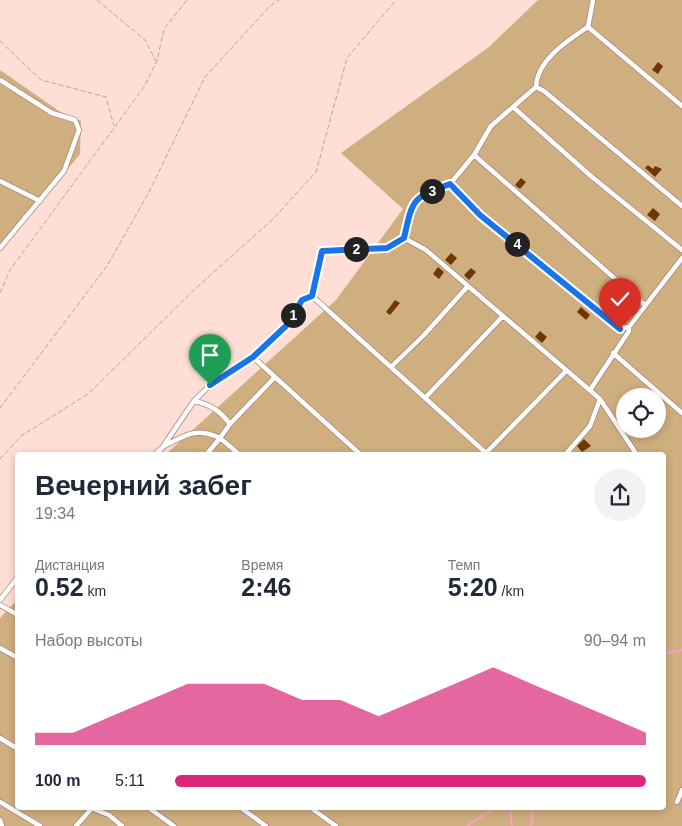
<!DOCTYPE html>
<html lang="ru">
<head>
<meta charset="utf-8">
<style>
  body { margin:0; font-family:Helvetica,sans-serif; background:#f2f2f3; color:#1f2937; height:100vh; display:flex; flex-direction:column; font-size:19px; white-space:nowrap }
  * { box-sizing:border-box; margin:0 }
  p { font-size:16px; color:#747a83 }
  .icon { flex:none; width:28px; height:28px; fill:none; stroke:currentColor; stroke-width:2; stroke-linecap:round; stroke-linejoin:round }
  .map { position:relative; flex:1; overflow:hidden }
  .side { position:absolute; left:15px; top:452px; width:651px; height:358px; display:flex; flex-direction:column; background:#fff; border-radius:5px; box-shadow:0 2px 8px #0003 }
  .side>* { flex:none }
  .controls { position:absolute; left:616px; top:388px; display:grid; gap:10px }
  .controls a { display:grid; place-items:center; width:50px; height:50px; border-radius:50%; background:#fff; box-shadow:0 2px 8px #0003; font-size:25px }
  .pin { position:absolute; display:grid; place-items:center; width:42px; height:42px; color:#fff; margin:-51px -21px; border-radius:50% 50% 50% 0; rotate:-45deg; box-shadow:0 0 5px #0007 }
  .pin .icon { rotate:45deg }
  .km { position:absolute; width:25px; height:25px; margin:-12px; border-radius:50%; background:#222; color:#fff; font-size:14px; line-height:25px; text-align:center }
  .round { display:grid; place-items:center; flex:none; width:52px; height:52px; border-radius:26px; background:#f2f2f3 }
  .headline { display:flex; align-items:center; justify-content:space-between; height:85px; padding:0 20px }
  h1 { font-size:28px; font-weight:700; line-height:38px }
  .stats { display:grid; grid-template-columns:repeat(3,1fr); gap:8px; height:85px; padding:5px 20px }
  .stats div { display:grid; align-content:center }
  .stats b { font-size:25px; font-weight:700 }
  .stats small { font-size:14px; font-weight:400 }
  .stats p { font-size:14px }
  .chart { height:140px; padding:10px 20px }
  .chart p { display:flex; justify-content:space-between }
  .chart svg { width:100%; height:90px; margin-top:5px; fill:#db2777; opacity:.7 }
  ul { padding:0 20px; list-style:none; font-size:16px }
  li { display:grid; grid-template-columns:80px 60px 1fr; align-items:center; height:38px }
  li i { height:12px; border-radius:6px; background:#db2777 }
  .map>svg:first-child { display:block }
  .green { fill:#cfae7f; fill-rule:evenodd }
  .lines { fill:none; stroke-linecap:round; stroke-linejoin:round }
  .stream { stroke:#fc9fc5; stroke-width:2 }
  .building { fill:#6e3803 }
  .lane-casing { stroke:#a9847a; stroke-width:6 }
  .path { stroke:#bda29b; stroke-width:1; stroke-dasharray:5 2.5; stroke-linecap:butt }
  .lane { stroke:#fff; stroke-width:4.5 }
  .route-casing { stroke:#fff; stroke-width:10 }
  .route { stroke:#1a73e8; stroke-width:6 }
</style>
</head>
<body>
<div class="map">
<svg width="682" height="826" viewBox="0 0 682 826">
  <rect width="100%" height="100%" fill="#feded5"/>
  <path class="green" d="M538,0H682V826H0V618L17,600L18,808H664V455H165L336,300L403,209L341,153L489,47ZM625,396H658V429H625Z
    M0,70L59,111L81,121L80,154L0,251Z"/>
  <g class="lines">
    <path class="stream" d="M664,654L682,650
      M510,808L512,826
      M467,826L494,808
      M531,826L533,808"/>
  </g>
  <path class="building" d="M658,62L663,66L658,74L652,70Z
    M648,165L653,169L655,166L662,169L655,177L645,168Z
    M521,178L526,182L520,189L515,185Z
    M653,208L660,214L655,221L647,215Z
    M451,253L457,258L451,265L445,260Z
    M438,267L444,272L439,279L433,274Z
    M471,268L476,272L469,280L464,275Z
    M395,300L400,303L390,315L386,312Z
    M581,307L590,315L586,320L577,312Z
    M540,331L547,337L542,343L535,337Z
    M584,439L591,446L582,452L577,446Z"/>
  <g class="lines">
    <g class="lane-casing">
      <path id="lane" d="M588,27L682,106
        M0,80L52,113L75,120L79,130L64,171L0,248
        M536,87L544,91L682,206
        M513,107L592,177L682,250
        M474,155L645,305
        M0,181L40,201
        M450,184L480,215L620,329L629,327L682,258
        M404,238L426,250L600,399L637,455
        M312,296L486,453L566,371
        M613,353L682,413
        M253,357L361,455
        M391,367L424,335L468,286
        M590,390L629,331V327
        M425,398L503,316
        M194,401C210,404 220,411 230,424
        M164,446C187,435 195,427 220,438L206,455
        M154,455L162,448L194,401L210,385L253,357L287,325L302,300L312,296L322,251L387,248L404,238L411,209L421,195L450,184L474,155L491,126L536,87C537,60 567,41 588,27L593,0
        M240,455L220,438L230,424L275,377
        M565,455L590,426L600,399
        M0,600L18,577
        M0,605L18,615
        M0,648L18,658
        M0,738L18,749
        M0,802L40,826
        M677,802L682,790
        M91,808L109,815L122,826
        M149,808L174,826
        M241,808L266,826
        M311,808L336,826
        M0,820L2,826
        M76,826L92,808"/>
    </g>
    <path class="path" d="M97,0L145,40L156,61
      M0,41L41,80L106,97L114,126
      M0,293L10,270L144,87L157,61L164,29L187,0
      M0,408L107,266L149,192L205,77L269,7L279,0
      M0,459L21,436L88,394L196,288L273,219L316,172L347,58L396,0"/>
    <use href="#lane" class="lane"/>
  </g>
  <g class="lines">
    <g class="route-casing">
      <path id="route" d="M210,385L253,357L287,325L302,300L312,296L322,251L387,248L404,238C413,198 412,198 450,184L480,215L620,329"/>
    </g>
    <use href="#route" class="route"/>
  </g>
</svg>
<div class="controls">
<a><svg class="icon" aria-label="locate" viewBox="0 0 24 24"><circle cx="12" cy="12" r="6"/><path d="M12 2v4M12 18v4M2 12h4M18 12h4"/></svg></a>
</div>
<div class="pin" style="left:210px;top:385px;background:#1e9e55"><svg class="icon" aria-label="arrive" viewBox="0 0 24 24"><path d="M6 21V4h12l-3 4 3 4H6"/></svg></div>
<div class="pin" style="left:620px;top:329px;background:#d93025"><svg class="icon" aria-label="check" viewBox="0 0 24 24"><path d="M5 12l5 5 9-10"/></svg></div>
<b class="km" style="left:293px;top:315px">1</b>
<b class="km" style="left:356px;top:249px">2</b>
<b class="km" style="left:432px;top:191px">3</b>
<b class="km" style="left:517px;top:244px">4</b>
<section class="side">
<div class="headline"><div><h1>Вечерний забег</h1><p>19:34</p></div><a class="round"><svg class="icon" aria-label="share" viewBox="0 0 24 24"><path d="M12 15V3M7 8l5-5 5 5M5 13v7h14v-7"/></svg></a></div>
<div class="stats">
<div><p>Дистанция</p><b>0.52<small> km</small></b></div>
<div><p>Время</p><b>2:46</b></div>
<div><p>Темп</p><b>5:20<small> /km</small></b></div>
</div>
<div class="chart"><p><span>Набор высоты</span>90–94 m</p>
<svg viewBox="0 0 160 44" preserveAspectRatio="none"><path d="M0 44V38L10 38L20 30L30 22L40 14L50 14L60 14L70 22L80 22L90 30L100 22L110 14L120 6L130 14L140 22L150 30L160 38V44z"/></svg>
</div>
<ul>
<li><b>100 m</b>5:11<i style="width:100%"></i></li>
</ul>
</section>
</div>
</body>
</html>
